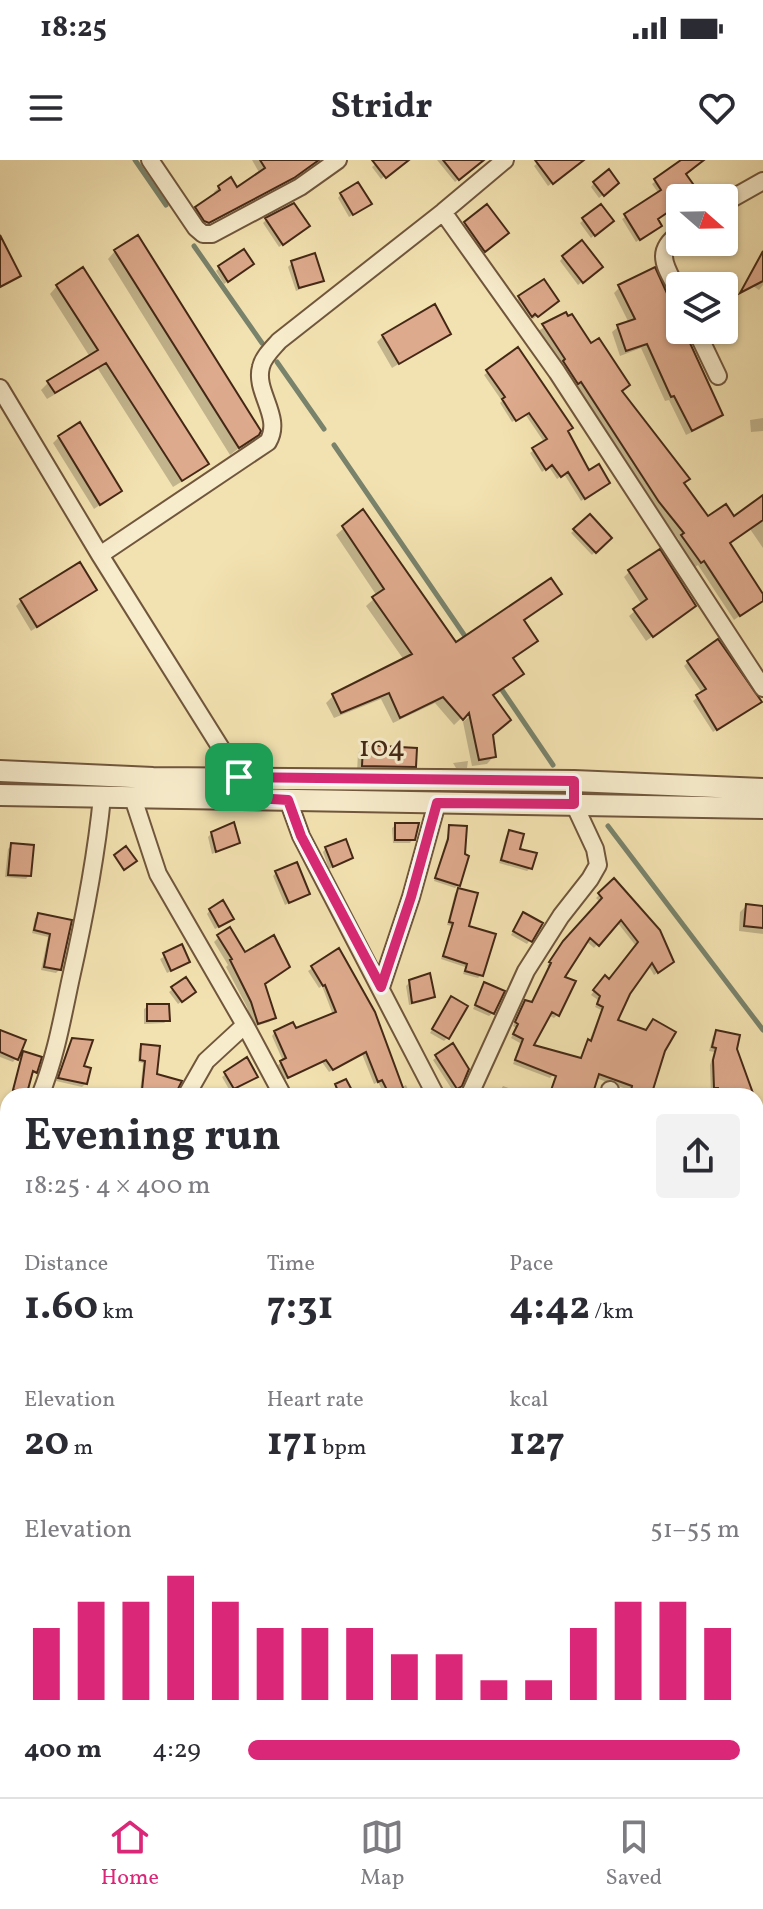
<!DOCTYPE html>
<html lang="en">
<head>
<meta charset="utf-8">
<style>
  body { margin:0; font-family:Vollkorn,serif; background:#f2f2f3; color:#2b2b33; height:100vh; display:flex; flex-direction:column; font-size:30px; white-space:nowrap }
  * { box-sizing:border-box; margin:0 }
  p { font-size:26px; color:#7c7c81 }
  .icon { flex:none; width:44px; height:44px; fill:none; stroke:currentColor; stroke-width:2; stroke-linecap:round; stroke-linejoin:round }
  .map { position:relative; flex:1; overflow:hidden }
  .sheet { position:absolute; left:0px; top:928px; width:764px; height:710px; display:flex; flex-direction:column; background:#fff; border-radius:24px 24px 0 0; box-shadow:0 2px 6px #0004 }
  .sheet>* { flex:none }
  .needle { width:52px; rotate:110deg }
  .fabs { position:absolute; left:666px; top:24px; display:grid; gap:16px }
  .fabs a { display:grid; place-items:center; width:72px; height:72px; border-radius:8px; background:#fff; box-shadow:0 2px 6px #0004; font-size:40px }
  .pin { position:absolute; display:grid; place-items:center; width:68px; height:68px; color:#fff; margin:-34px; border-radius:16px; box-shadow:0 4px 12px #0006 }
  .round { display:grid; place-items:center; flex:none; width:84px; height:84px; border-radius:8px; background:#f2f2f3 }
  .summary { display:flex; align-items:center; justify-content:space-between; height:136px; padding:0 24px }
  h1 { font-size:44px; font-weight:700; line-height:60px }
  .metrics { display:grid; grid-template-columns:repeat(3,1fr); gap:12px; height:136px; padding:8px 24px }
  .metrics div { display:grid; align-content:center }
  .metrics b { font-size:40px; font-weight:700 }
  .metrics small { font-size:22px; font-weight:400 }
  .metrics p { font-size:22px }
  .chart { height:224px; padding:16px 24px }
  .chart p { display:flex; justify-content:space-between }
  .chart svg { width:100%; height:144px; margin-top:8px; stroke:#db2777; stroke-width:6 }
  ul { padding:0 24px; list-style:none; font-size:26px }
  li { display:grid; grid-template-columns:128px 96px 1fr; align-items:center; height:60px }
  li i { height:20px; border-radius:10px; background:#db2777 }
  .status { display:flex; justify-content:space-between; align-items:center; height:56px; padding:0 40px; background:#fff; direction:ltr }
  .status svg { height:22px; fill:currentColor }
  header { display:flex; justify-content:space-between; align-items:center; height:104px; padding:0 24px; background:#fff; font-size:36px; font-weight:700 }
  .tabs { display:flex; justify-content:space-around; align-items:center; height:112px; border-top:2px solid #e1e1e2; background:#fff; font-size:22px; color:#7c7c81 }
  .tabs a { display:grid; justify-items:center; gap:4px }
  .tabs .selected { color:#db2777 }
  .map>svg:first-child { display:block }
  .shadow { fill:#0003 }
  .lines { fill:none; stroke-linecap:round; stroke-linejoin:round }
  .stream { stroke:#79836c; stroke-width:5 }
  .building { fill:#deaa8d; stroke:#442815; stroke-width:2; fill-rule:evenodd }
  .minor-casing { stroke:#70563c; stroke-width:20 }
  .tertiary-casing { stroke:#70563c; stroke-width:24 }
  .minor { stroke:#f7eccc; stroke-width:16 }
  .tertiary { stroke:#f7eccc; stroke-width:20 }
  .route-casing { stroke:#fff; stroke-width:16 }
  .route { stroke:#db2777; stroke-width:10 }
  .labels { text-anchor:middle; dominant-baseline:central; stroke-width:6; stroke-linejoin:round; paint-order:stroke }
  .street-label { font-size:30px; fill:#442815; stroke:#f7eccc }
</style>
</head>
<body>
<div class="status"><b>18:25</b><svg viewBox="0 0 49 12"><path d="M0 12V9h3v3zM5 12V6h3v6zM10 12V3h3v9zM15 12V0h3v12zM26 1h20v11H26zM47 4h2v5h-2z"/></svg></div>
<header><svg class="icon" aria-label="menu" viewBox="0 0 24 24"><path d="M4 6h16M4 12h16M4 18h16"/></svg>Stridr<svg class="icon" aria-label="heart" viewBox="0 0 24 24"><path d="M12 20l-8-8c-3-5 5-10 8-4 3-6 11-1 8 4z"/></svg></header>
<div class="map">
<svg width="763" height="1637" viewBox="0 0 763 1637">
  <rect width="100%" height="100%" fill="#f3e2b1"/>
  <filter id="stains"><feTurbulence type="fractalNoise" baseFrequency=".0025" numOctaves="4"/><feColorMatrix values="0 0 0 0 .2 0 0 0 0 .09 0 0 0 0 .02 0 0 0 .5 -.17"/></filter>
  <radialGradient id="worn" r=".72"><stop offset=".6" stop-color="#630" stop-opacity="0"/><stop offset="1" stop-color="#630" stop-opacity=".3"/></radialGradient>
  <path class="shadow" d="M252,0H318L287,22L203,67L191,53L216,36L214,32L219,27L236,30L260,14Z
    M381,0H406L381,19L372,7Z
    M437,0H473L476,4L455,22Z
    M541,0H571V9L548,26L534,6Z
    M684,0H702L683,14L687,38H680V43L656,60V69L636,82L622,59L659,34L652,24Z
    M594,23L613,27L599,38L591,27Z
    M341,34L366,47L349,57L338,38Z
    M600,46L608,64L591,78L580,63Z
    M487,47L503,76L480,93L462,67Z
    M266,60L304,70L279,87L263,63Z
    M115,91L257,274L230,295L108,99Z
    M763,92V125L759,130L753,126L741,133Z
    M563,97L597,110L578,125L560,101Z
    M292,103L322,120L296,131L288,107Z
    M248,107L224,124L216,111L219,108Z
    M57,126L206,303L199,311L173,327L98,209L47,239L41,230L49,222L90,197L50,134Z
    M620,127L669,141L680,156V170L721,255L715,261L686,275L669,240L665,241L641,188L620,196L612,172L618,167L629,163L614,133Z
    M520,137L552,144L533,159L531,156L528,159L516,141Z
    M565,155L708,359H733L763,338V388L750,369L728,384L763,439L734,460L698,405L695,407L677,382L679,380L654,347L538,171Z
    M449,173L392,208L377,182L383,176Z
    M517,190L588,313L605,326L581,341L564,314L557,319L549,307L542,312L530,293L544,282L525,254L512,262L500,243L502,241L484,215Z
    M763,258V271L751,272L750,260Z
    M59,277L120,331L94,349L53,283Z
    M589,357L609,378L592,395L571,373Z
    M344,368L455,485L560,434L523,461L536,481L511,499L521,514L492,536L491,575L494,596L487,604L472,606L463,562L478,548L475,545L454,565L435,543L393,563L381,539L334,558L326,543L333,536L404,500L366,446L377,436L336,375Z
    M629,412L688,451L646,481L629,456L642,445L624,417Z
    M94,430L31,471L16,446L21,441Z
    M688,502L755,546L713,572L693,541L702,533L684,506Z
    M364,588L414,606L409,612H357L358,593Z
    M468,601L467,608H456L453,603Z
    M396,665L413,679L410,683H393L392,668Z
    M450,667L458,725L455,728L434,721Z
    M510,672L518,690L531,708L527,711L499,703L506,676Z
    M212,673L238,683L212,694L208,677Z
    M11,686L29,715L26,719L5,717L8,689Z
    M326,688L351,698L329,709L323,692Z
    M276,713L308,733L285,745L273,716Z
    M614,721L668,805L654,815L648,805L629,833L615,861L663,890L649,934L653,936H628L629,930L596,918L590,936H569L585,885L589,882L601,850L595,847L598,840L591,835L602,821H609L636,786L617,762L594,788L586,781L562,818L557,855L554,858L548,855L532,887L554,914L550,918L513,904L520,883L511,878L516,868L513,866L522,845L526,842L531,844L549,807L547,806L560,787L600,742L596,738Z
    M458,730L466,767L481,815L478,818L463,814L465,807L441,799L452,766L447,765L455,733Z
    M746,746L763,748V774L739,771L740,752Z
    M210,750L228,762L215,769L207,754Z
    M39,755L70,762L60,809L56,813L41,810L48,777L32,773L35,758Z
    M520,758L530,780L527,784L511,775Z
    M219,777L263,824L274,857L269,862L253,867L247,847L226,807L228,805L214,782Z
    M181,787L184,805L167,813L160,799Z
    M339,791L400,928L406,925L411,936H385L378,922L374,924L362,894L329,912L322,902L284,920L277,906L283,901L272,876L275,872L295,871L333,855L322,826L319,828L308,811Z
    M410,822L433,837L429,840L409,845L406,826Z
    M485,825L493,853L489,856L473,849Z
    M173,829L190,836L178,844L169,832Z
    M448,842L447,878L444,881L430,873Z
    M148,846L168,860L164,863L144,864V849Z
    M717,872L729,912L743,936H711L710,905L714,892L709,891L713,876Z
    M0,873L16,898L13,902L0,897Z
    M73,880L86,923L82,927L56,921L69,884Z
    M142,886L155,916L174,934L171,936L140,932L143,903L138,902L139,889Z
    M24,893L35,912L30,914L22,935L12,932Z
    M437,897L460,924L453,931L433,900Z
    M246,900L252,920L230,931L222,917Z
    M503,926L526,934L525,936H497Z
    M763,944V958L756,960V948Z
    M5,961L8,962V987L0,983V968Z
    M756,989L761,999L763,997V1031L756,1032Z
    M0,1221L5,1230L8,1228V1249L0,1256Z
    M756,1229L763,1231V1322L756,1321Z
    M0,1257L8,1271V1314L0,1301Z
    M763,1344V1381H756V1358H759Z
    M0,1358L8,1374V1402L1,1406Z
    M756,1414L763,1415V1472L756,1473Z
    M763,1485V1507L756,1509V1488Z
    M763,1548V1602L756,1586V1551Z
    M111,1630H146L149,1637H116Z
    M165,1630H208L210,1633L206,1637H169Z
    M260,1630H317L321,1637H272L269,1633L264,1636Z
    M435,1630H454L446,1637H427Z
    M479,1630H491L496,1637H469Z
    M565,1630H582L570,1637Z
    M603,1630H642L645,1637H620L619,1633L608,1637Z
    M703,1632L704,1637H688Z"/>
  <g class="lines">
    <path class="stream" d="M135,0L166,45
      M194,86L262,183
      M277,202L324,269
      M334,285L467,479
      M500,527L553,605
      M608,666L763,870"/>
  </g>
  <path class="building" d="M260,0H319L294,18L209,63L204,61L195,47L220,30L218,26L231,17L237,27L265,8Z
    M372,0H409L386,18Z
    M443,0H484L459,20Z
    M535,0H584L553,24Z
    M681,0H704L686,14L698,31L688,38H680V44L658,59L662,66L640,80L624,54L661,30L654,19Z
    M609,9L619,23L604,36L593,22Z
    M358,22L372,44L353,55L340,33Z
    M294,43L310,66L283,85L265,58Z
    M487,44L509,73L485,92L464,62Z
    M601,44L614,61L595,76L582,58Z
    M0,75L21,116L0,127Z
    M138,75L261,271L259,275L239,288L114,90Z
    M582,80L603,107L583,123L562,96Z
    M244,89L254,104L228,122L218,106Z
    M763,91V121L740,133Z
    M315,93L324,121L299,128L291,101Z
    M83,107L209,304L182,321L106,203L55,233L47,221L98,190L56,125Z
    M655,107L670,140L680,152V170H684L723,255L692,271L674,236L671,237L647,184L626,191L617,165L635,159L618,125Z
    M544,119L559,141L538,157L535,154L532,157L518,136Z
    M435,144L451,174L399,204L382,175Z
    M566,152L568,156L572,154L591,183L599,178L630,225L622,231L690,319L684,323L708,356L726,344L734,356L763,335V360L730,383L763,434V441L740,456L704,401L701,403L681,375L684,373L659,342L581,222L578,224L563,201L565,199L542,164Z
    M518,187L573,268L568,271L589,310L599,304L610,323L585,339L568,312L561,317L552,305L546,310L532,288L547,279L529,253L516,261L502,239L505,237L486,210Z
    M80,262L122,331L100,345L58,276Z
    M363,349L456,482L551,418L562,434L524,460L538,481L513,498L524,514L493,535L511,560L493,575L496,597L479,600L469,553L463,560L443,537L400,558L389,533L341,553L332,534L412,494L372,437L384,429L342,366Z
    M590,354L612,378L596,393L573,369Z
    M660,389L696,446L653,477L633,449L647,439L628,410Z
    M80,402L97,430L37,467L20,439Z
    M718,479L762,542L717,570L696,535L706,529L687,501Z
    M363,585L417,588L416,607L362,606Z
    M234,662L240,683L216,692L211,672Z
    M395,663H419L415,680H395Z
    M449,665L467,666L465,694L469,696L460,726L435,718L448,679Z
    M509,670L524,674L520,689L537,693L532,709L501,700Z
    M346,679L353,698L333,707L325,687Z
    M11,683L34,685L31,716L8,715Z
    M126,686L137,701L124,710L114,695Z
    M297,702L310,734L289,743L275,711Z
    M614,718L660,770L674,802L658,813L652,803L630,834L618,860L646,870L653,859L676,872L665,891L651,936H630L632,926L599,914L592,936H549L556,916L515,900L523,879L513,874L518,864L515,862L525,840L532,842L551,803L549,802L563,781L602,738L598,733ZM621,760L638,782L609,819L605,815L593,830L600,836L597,844L603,847L591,881L588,879L581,898L534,885L552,852L559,856L576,821L565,817L590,778L599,786Z
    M458,728L478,733L469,766L496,774L483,816L465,811L467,804L443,796L453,763L449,762Z
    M223,740L234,759L219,767L209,749Z
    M746,744L763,746V768L744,766Z
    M523,752L543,763L532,782L513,771Z
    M38,753L72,760L61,810L44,807L50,774L34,770Z
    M230,767L245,792L274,775L290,807L265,824L276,858L258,864L251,842L230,800L232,799L217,775Z
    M182,784L190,802L171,811L163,793Z
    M339,788L375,852L406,936H390L382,920L378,922L366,892L333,910L326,900L288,918L280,901L286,898L274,871L293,862L296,868L336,852L325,825L323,826L311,806Z
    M430,813L435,837L412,843L409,820Z
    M186,817L196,832L182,842L171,827Z
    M484,822L505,831L494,854L475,845Z
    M451,836L468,846L449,879L432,869Z
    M147,844H169L170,861H147Z
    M0,870L26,880L18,900L0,892Z
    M716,870L740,875L737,889L754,936H718V928H714L713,900L716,888L712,887Z
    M72,878L93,880L84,906L91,908L87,924L58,918Z
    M453,883L469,909L462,926L457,929L435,895Z
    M141,884L160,886L157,914L182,921L175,935L142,930L145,901L140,900Z
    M23,891L42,897L37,913L33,911L27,933L13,930Z
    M247,897L258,917L234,929L224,912Z
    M346,919L355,936H340L335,924Z"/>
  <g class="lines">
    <g class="minor-casing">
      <path id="minor" d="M150,0L196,68L203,74H212L300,27L338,0
        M724,43L763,21
        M443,52L557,212L763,528
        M680,73C651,93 668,109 680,135
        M696,170L718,216
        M0,228L100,395L239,617L256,638
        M100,395L268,282C283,257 254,232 261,207C263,197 273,188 279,181L443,52L505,0
        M133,638L158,714L245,865L206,901L186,936
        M288,640L301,676L436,936
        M381,827L411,737L437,643
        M245,865L283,936
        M40,936C55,899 62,860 70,822C84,760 96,700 102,637
        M469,936L526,811L561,756L590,719L598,705L595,689L574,644V621
        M609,936L610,930
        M0,1013L8,1001
        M756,1152L763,1154
        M0,1319L8,1333
        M756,1388H763
        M0,1421L8,1414
        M756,1600L763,1619
        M159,1630L163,1637
        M336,1630L340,1637
        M513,1630L518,1637
        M67,1637L74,1630"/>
    </g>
    <g class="tertiary-casing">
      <path id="tertiary" d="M0,611L153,618L574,621L763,629
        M0,635L763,648"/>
    </g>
    <use href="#minor" class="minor"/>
    <use href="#tertiary" class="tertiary"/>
  </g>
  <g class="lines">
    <g class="route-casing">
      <path id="route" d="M239,617L574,621V644L437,643L411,737L381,827L301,676L288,640L256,638Z"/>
    </g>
    <use href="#route" class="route"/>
  </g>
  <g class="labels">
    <g class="street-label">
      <text x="382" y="588">104</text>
    </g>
  </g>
  <rect width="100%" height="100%" filter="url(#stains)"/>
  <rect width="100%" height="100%" fill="url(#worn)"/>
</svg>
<div class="fabs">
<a><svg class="needle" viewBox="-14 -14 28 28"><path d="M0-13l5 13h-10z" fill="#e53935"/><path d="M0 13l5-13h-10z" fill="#7c7c81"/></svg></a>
<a><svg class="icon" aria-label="layers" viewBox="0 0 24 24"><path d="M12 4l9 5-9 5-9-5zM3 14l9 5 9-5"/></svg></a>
</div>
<div class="pin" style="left:239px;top:617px;background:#1e9e55"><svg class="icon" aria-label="arrive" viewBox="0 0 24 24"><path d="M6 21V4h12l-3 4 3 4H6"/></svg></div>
<section class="sheet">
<div class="summary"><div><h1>Evening run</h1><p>18:25 · 4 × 400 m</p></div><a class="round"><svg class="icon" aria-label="share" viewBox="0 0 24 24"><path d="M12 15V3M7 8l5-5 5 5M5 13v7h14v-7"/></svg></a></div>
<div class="metrics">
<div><p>Distance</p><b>1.60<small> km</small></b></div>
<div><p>Time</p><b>7:31</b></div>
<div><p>Pace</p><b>4:42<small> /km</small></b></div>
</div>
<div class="metrics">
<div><p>Elevation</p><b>20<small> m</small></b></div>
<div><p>Heart rate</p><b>171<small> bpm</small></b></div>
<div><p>kcal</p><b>127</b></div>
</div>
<div class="chart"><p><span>Elevation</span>51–55 m</p>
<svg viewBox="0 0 160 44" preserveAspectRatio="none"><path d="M5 44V22M15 44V14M25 44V14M35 44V6M45 44V14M55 44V22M65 44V22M75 44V22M85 44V30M95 44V30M105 44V38M115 44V38M125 44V22M135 44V14M145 44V14M155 44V22"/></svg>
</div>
<ul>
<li><b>400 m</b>4:29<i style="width:100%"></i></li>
</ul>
</section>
</div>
<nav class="tabs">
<a class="selected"><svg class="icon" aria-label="home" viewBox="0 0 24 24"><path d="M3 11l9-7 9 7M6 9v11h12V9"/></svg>Home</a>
<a><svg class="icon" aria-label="map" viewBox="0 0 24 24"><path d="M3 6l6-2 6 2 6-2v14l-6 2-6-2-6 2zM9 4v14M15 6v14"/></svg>Map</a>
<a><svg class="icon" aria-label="saved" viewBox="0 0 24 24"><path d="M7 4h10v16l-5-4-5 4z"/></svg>Saved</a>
</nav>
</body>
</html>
